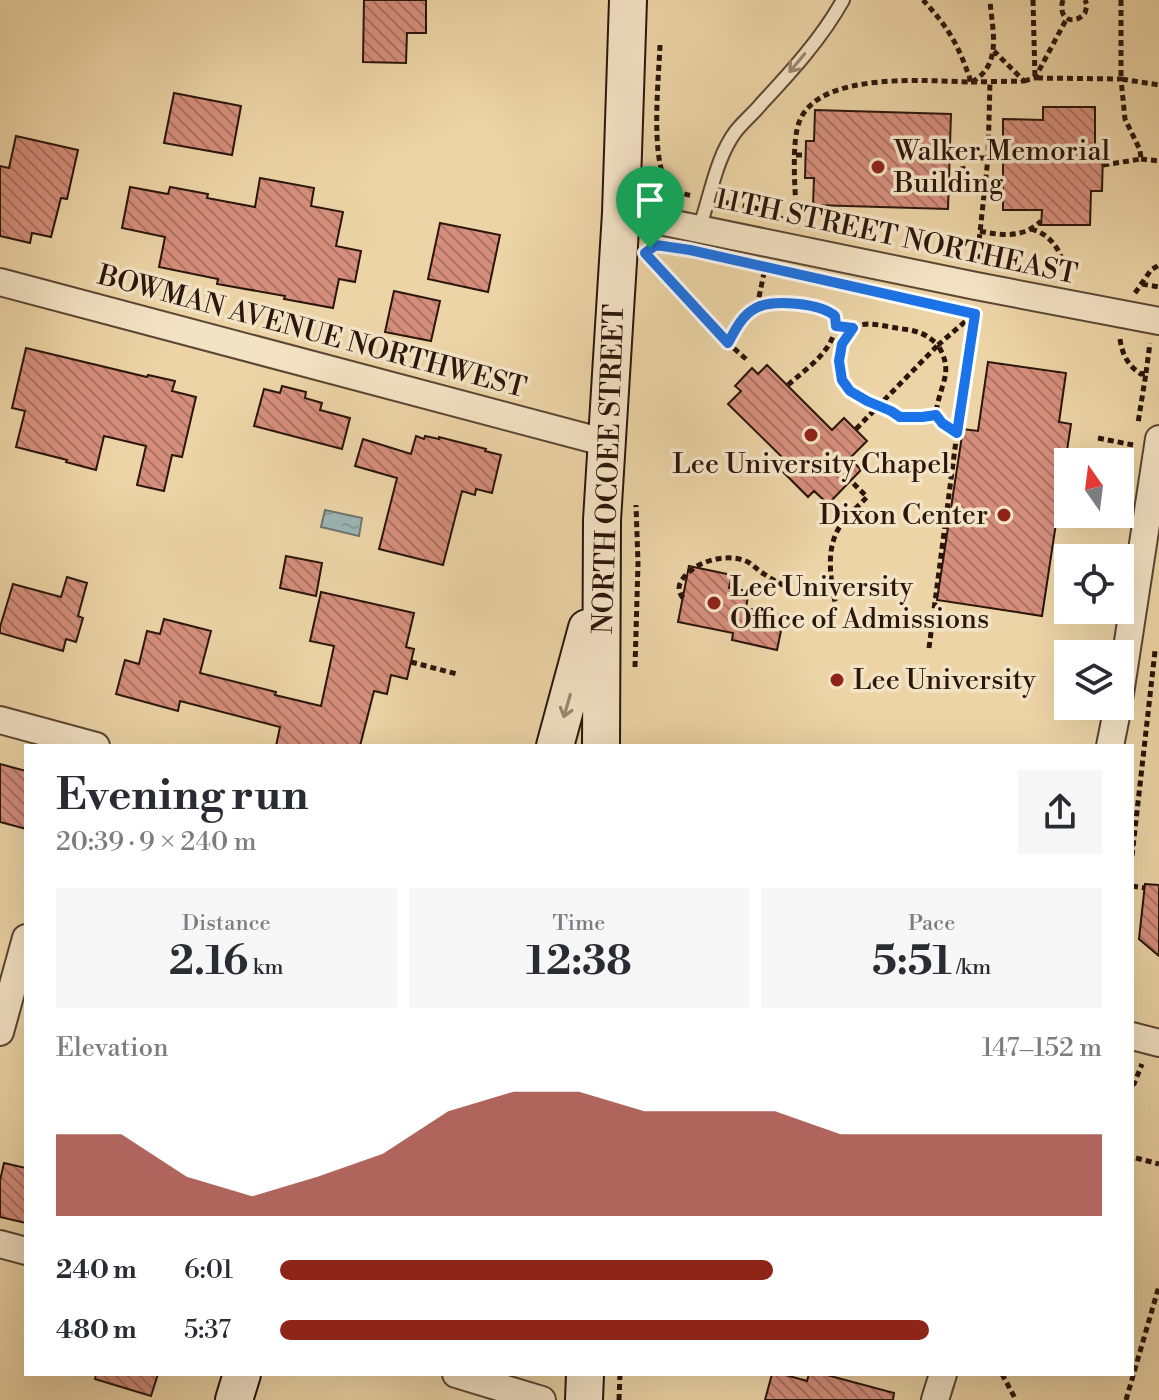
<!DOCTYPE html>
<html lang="en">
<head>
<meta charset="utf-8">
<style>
  body { margin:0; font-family:"Libre Bodoni",serif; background:#f7f7f7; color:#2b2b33; height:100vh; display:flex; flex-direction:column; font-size:30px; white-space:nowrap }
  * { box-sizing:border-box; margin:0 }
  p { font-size:26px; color:#7c7c81 }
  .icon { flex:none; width:44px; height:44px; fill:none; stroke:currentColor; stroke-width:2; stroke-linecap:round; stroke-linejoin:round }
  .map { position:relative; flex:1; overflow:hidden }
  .panel { position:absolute; left:24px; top:744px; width:1110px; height:632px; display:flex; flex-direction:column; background:#fff; border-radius:0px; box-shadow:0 8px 32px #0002 }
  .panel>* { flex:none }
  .needle { width:52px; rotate:346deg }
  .buttons { position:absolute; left:1054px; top:448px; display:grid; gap:16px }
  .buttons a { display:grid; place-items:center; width:80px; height:80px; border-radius:0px; background:#fff; box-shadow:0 8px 32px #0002; font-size:40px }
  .pin { position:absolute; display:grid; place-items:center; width:68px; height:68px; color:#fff; margin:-82px -34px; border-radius:50% 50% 50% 0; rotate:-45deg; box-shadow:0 0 8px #0007 }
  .pin .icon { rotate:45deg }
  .round { display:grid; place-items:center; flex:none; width:84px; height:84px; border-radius:0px; background:#f7f7f7 }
  .head { display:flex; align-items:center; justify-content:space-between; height:136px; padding:0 32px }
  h1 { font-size:44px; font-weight:700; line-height:60px }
  .figures { display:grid; grid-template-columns:repeat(3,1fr); gap:12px; height:136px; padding:8px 32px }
  .figures div { display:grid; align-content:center; border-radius:0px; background:#f7f7f7; text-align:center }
  .figures b { font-size:40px; font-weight:700 }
  .figures small { font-size:22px; font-weight:400 }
  .figures p { font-size:22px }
  .chart { height:224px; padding:16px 32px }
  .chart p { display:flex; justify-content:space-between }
  .chart svg { width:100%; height:144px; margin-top:8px; fill:#8f2418; opacity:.7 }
  ul { padding:0 32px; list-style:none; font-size:26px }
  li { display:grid; grid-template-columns:128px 96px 1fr; align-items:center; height:60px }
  li i { height:20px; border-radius:10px; background:#8f2418 }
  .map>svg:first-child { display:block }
  .water { fill:url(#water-ripples); stroke:#6f7570; stroke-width:2 }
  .building { fill:url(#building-back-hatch); stroke:#2b160c; stroke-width:2 }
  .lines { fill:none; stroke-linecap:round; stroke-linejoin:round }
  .service-casing { stroke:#5b4632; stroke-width:16 }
  .minor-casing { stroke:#5b4632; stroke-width:30 }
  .secondary-casing { stroke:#2b160c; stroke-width:40 }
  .path { stroke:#2b160c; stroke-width:5; stroke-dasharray:6 4; stroke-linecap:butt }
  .service { stroke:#f3e3c5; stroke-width:12 }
  .minor { stroke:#f3e3c5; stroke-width:26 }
  .secondary { stroke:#f3e3c5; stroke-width:36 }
  .oneway { stroke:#998772 }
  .route-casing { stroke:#fff; stroke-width:16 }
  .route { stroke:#1a73e8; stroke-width:10 }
  .poi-dot { fill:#8f2418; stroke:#f3e3c5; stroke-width:3 }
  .labels { text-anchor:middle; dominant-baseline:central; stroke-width:7; stroke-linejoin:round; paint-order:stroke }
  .poi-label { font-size:28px; fill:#2b160c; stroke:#f3e3c5; text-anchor:start }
  .street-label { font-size:28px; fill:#2b160c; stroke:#f3e3c5 }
</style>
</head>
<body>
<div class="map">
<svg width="1159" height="1400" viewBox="0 0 1159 1400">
  <defs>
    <pattern id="water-ripples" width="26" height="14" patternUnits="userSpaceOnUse" patternTransform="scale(2)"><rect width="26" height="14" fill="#9db5b3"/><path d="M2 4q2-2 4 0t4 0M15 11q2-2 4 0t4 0" fill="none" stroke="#879b99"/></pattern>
    <pattern id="building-back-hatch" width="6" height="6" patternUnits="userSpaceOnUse" patternTransform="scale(2)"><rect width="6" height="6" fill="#d58e7b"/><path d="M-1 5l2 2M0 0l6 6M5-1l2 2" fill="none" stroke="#ad7363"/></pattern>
  </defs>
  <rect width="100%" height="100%" fill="#ecd4a6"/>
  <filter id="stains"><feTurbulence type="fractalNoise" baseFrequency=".0025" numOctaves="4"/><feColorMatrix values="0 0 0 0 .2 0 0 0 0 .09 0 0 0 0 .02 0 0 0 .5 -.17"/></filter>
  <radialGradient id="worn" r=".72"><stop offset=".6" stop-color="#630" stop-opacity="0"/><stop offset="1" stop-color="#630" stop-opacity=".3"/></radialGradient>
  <path class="water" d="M325,510L362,518L359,536L321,527Z"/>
  <path class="building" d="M364,0H426V33H407L406,63L363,62Z
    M174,93L241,106L232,155L164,143Z
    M1043,107H1095V152H1103L1102,191H1091L1090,225H1041L1042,210H1003V119L1043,120Z
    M815,110L951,114L948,209L813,205L814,178H805L806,141H814Z
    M16,136L78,150L67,199L61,198L51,237L32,233L30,243L0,236V166L9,168Z
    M260,178L314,188L311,206L343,212L336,246L361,251L355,282L339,279L333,308L284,299L285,296L217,284L218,279L159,267L165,237L122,228L130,187L168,194L170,187L208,194L207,198L255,207Z
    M440,223L500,235L488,292L428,279Z
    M394,291L440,301L431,341L385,332Z
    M26,348L147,377L148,375L175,381L172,391L196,397L182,457L172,455L164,491L137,485L146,446L104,436L96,470L66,462L67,460L16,447L25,411L12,408Z
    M988,362L1066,373L1059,422L1071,424L1042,616L937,600L963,429L978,431Z
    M767,365L832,430L844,418L867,441L850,458L861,470L828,504L814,491L808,497L782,471L789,464L728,404L741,391L735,386L752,368L758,374Z
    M282,386L306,392L305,398L322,403L320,410L350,418L342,449L254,426L264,389L280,393Z
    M416,436L424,439L425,436L439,439V437L486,449L485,451L501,455L492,493L476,489L475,495L462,491L443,565L379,549L397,478L355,466L363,439L411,454Z
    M286,556L322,563L316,596L280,588Z
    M689,566L732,575L729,588L749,591L746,608L784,616L777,650L732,640L733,633L678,622Z
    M67,577L87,583L78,616L83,618L76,642L66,639L63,651L0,633V627L13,584L61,597Z
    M321,592L414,613L406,647L414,649L407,679L391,675L387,694L374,691L360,746H276L280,727L180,701L178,711L116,694L125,660L139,664L147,631L160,634L164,619L211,631L200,673L276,692L275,695L321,706L334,646L310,641Z
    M0,764L26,771V829L0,822Z
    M1145,884L1159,885V956L1139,939Z
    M4,1163L26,1168V1223L0,1217V1180Z
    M96,1374H158L151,1396L95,1379Z
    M772,1374H782L807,1381L809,1374H823L894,1393L893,1400H765Z"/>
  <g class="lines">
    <g class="service-casing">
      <path id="service" d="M699,229C710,198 716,157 736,131C744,121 754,113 762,103C791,72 822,38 843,0"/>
    </g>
    <g class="minor-casing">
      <path id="minor" d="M621,213L976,286L1159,321
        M0,282L607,443
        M1120,694L1159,439
        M0,720L96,746
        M1110,746L1118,706
        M0,1032L26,938
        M1132,1036L1159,1043
        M0,1244L26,1251
        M456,1374L542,1400
        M935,1400L943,1374"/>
    </g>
    <g class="secondary-casing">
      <path id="secondary" d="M555,746L587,628
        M601,746L602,520L621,213L628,0
        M234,1400L242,1374
        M584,1400L585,1374"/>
    </g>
    <path class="path" d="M1033,0L1035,78L1121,79L1125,119L1140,150L1141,159L1103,165
      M1063,0C1057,18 1073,27 1085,13L1087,5L1085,0
      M1121,0V79L1159,85
      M660,45C659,75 650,159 667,182C673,191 683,194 693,196
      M1024,81L1035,78L1067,18
      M971,82L1024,81L994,51
      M972,82C1003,64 992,30 990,0
      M950,151L969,158H988
      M796,155H806
      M963,156C960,175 969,180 986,184
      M1141,159L1159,161
      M723,202L771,211L782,219
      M797,225C796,200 790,142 800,120C821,71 927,81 971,82C959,46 949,28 923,0
      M1031,229C1054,235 1065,257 1066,280
      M980,231C1002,236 1024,238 1041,221
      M648,256L728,343
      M977,260L988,158L990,82
      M1142,284L1159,287
      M1135,293L1151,270L1159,265
      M757,307L765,268
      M853,328C866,321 877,325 891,327C912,331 921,329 938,345L974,314
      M1120,339C1122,354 1128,366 1141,374L1146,373L1138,423
      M746,359L728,343C735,330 742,315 756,308C775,298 810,306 830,312L835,316L836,326L853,328L842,344L839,361L842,380L850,391L900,417L910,418L936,415
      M1146,373L1150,343
      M788,385C808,367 831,353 836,326
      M856,429L938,345C952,369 944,378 938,402C937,405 936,412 937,415C940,423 951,429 957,433L975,314
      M1098,438L1133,445
      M683,598C677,590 678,584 685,576C698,561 724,554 743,560C751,562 757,570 764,574C773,580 782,585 792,589
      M837,611C832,588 826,558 835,536C841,520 856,509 867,497L853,483
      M929,648L957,433
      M411,662L457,674
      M635,667L638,563L636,505
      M1132,856L1155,651
      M1132,886L1145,888
      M1132,1083L1134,1084L1142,1064
      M1136,1158L1159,1164
      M1002,1374L1016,1400
      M619,1400L620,1374
      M1126,1400L1159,1286"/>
    <use href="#service" class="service"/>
    <use href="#minor" class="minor"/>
    <use href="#secondary" class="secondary"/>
  </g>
  <defs><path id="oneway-shaft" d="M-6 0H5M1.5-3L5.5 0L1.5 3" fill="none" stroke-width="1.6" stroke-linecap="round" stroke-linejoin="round" transform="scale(2)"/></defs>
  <g class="oneway">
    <use href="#oneway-shaft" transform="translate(797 63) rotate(130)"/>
    <use href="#oneway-shaft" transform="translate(567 706) rotate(106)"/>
  </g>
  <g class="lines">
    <g class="route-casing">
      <path id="route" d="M656,245L690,250L975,314L957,433L942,423L936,415L922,417H900L891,411L867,401L850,391L842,380L839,361L842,344L853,328L836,326L835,316C820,303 773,299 756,308C742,315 735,330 728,343L645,253Z"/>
    </g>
    <use href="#route" class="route"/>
  </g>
  <g class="poi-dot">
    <circle cx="878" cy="167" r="8"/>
    <circle cx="811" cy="435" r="8"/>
    <circle cx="1004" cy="515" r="8"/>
    <circle cx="714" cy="603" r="8"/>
    <circle cx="837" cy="680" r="8"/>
  </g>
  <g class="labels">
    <g class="poi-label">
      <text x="894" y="151">Walker Memorial<tspan x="894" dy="32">Building</tspan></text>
      <text x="811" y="464" text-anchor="middle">Lee University Chapel</text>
      <text x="988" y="515" text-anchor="end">Dixon Center</text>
      <text x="730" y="587">Lee University<tspan x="730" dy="32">Office of Admissions</tspan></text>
      <text x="853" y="680">Lee University</text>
    </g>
    <g class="street-label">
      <text transform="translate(896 237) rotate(12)">11TH STREET NORTHEAST</text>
      <text transform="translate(312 332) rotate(15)">BOWMAN AVENUE NORTHWEST</text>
      <text transform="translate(609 469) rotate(-88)">NORTH OCOEE STREET</text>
    </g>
  </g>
  <rect width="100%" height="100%" filter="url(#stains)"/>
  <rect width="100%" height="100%" fill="url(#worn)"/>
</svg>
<div class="buttons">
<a><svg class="needle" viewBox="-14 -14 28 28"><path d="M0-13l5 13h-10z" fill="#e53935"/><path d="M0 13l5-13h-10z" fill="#7c7c81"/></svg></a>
<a><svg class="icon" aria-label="locate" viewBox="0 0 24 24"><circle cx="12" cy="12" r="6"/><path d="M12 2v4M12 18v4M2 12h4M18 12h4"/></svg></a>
<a><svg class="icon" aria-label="layers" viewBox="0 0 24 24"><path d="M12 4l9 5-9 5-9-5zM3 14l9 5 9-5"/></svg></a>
</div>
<div class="pin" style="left:650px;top:248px;background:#1e9e55"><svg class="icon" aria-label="arrive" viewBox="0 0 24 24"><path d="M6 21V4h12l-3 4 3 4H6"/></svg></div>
<section class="panel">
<div class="head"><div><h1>Evening run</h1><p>20:39 · 9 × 240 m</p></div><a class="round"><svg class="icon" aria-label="share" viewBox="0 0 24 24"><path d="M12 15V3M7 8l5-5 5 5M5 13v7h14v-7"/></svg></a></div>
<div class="figures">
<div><p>Distance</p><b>2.16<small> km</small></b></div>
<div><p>Time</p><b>12:38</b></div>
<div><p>Pace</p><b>5:51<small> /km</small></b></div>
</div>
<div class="chart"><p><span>Elevation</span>147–152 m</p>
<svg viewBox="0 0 160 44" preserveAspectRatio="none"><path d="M0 44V19L10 19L20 32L30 38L40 32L50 25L60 12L70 6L80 6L90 12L100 12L110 12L120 19L130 19L140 19L150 19L160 19V44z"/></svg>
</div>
<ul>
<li><b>240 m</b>6:01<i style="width:60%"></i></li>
<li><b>480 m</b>5:37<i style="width:79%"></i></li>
</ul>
</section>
</div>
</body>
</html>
